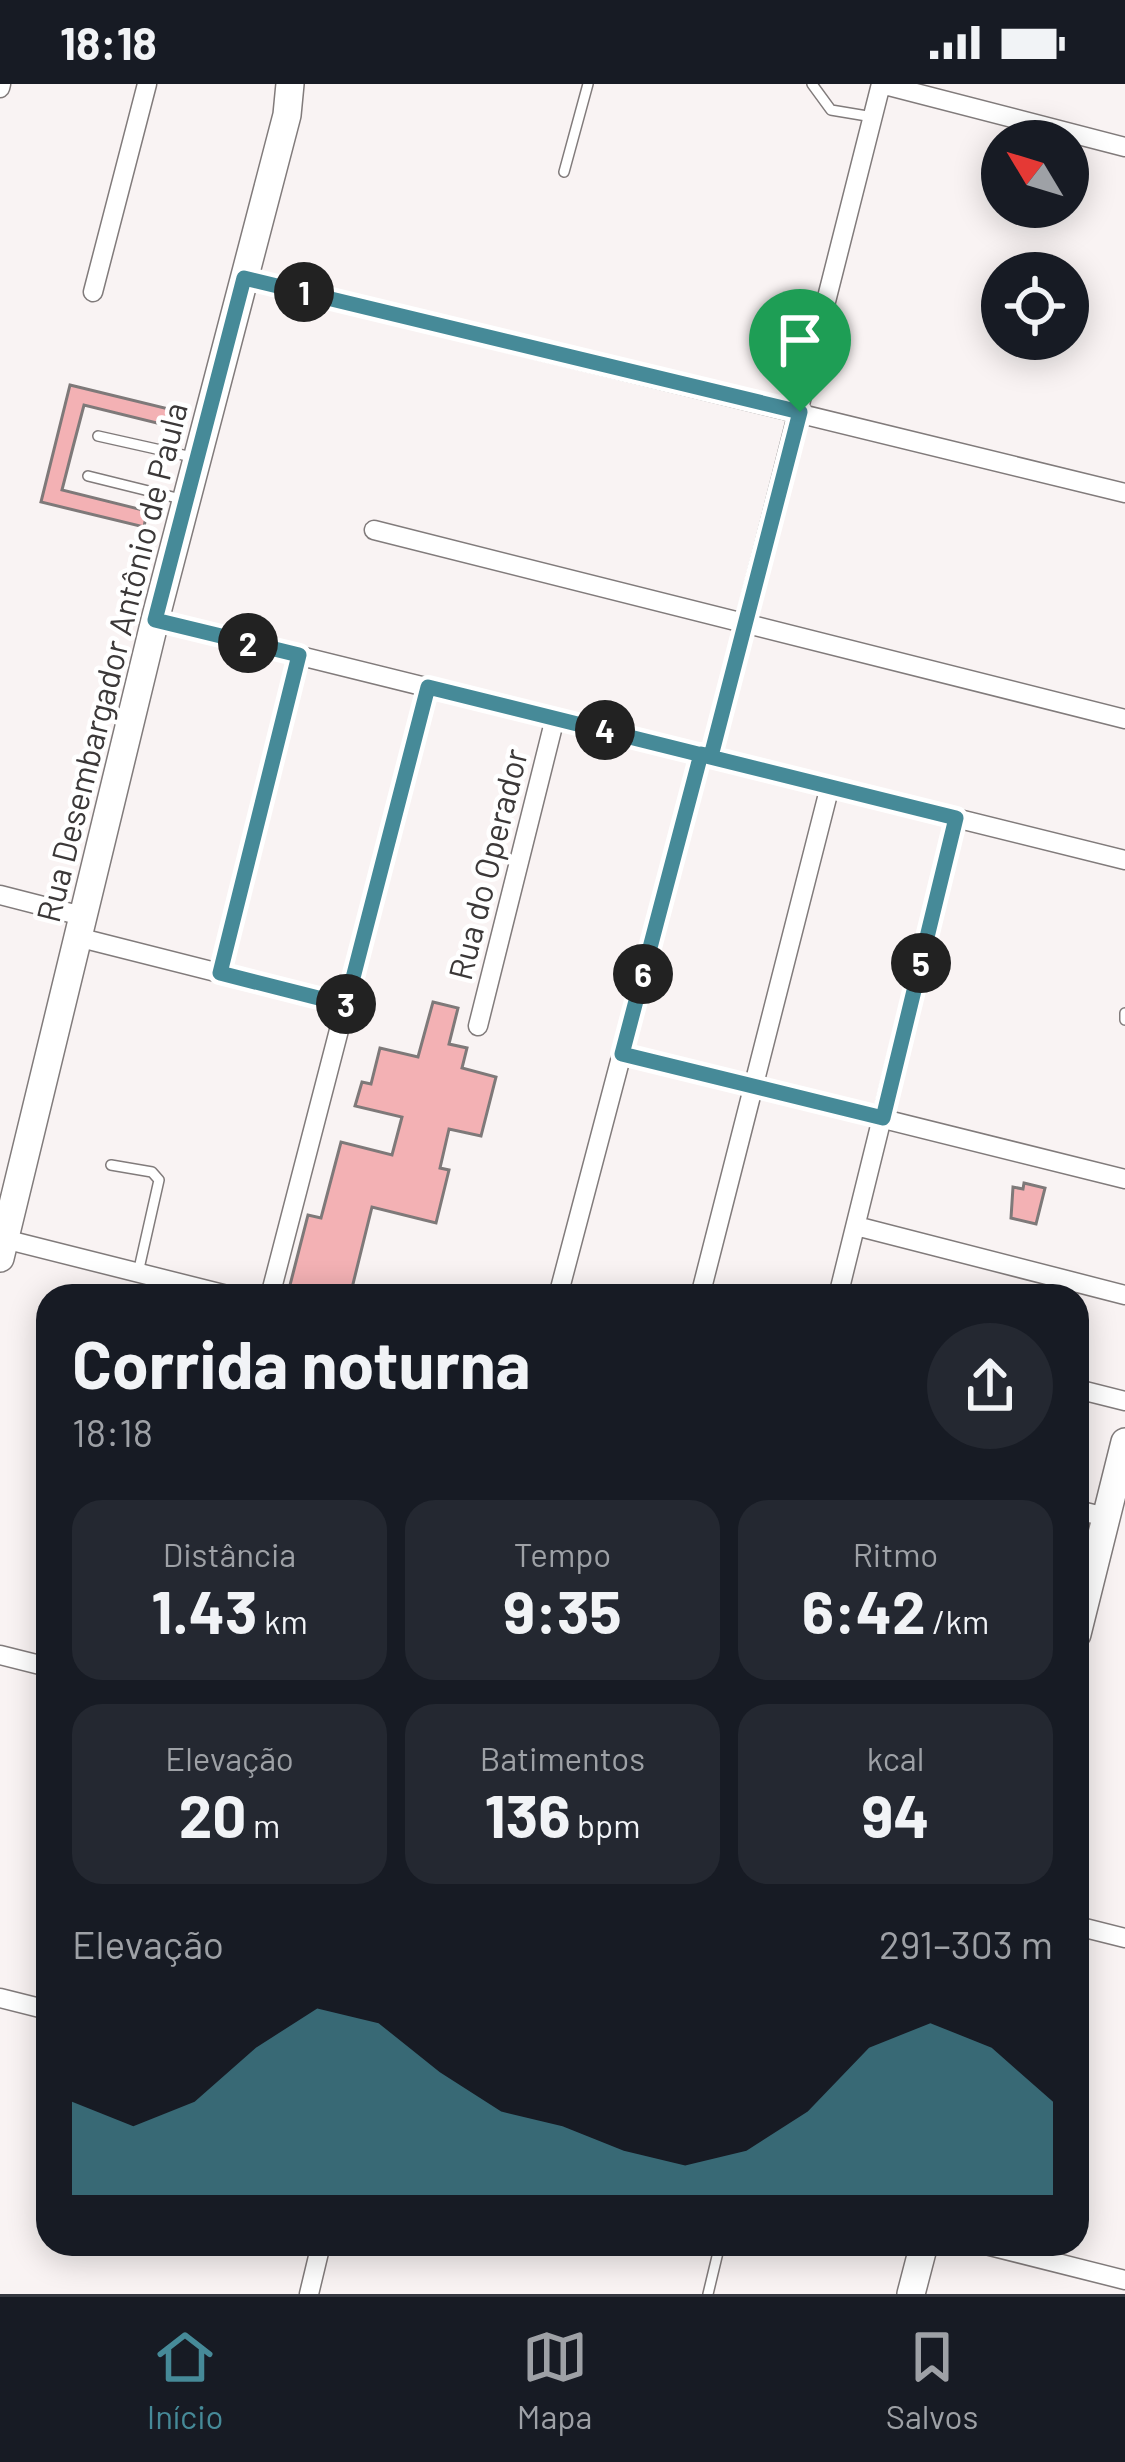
<!DOCTYPE html>
<html lang="pt">
<head>
<meta charset="utf-8">
<style>
  body { margin:0; font-family:Barlow,sans-serif; background:#242831; color:#f1f3f6; height:100vh; display:flex; flex-direction:column; font-size:45px; white-space:nowrap }
  * { box-sizing:border-box; margin:0 }
  p { font-size:39px; color:#9ea1a6 }
  .icon { flex:none; width:66px; height:66px; fill:none; stroke:currentColor; stroke-width:2; stroke-linecap:round; stroke-linejoin:round }
  .map { position:relative; flex:1; overflow:hidden }
  .drawer { position:absolute; left:36px; top:1200px; width:1053px; height:972px; display:flex; flex-direction:column; background:#171b24; border-radius:36px; box-shadow:0 6px 30px #0003 }
  .drawer>* { flex:none }
  .needle { width:78px; rotate:308deg }
  .controls { position:absolute; left:981px; top:36px; display:grid; gap:24px }
  .controls a { display:grid; place-items:center; width:108px; height:108px; border-radius:50%; background:#171b24; box-shadow:0 6px 30px #0003; font-size:60px }
  .pin { position:absolute; display:grid; place-items:center; width:102px; height:102px; color:#fff; margin:-123px -51px; border-radius:50% 50% 50% 0; rotate:-45deg; box-shadow:0 0 12px #0007 }
  .pin .icon { rotate:45deg }
  .km { position:absolute; width:60px; height:60px; margin:-30px; border-radius:50%; background:#222; color:#fff; font-size:33px; line-height:60px; text-align:center }
  .round { display:grid; place-items:center; flex:none; width:126px; height:126px; border-radius:63px; background:#242831 }
  .headline { display:flex; align-items:center; justify-content:space-between; height:204px; padding:0 36px }
  h1 { font-size:66px; font-weight:700; line-height:90px }
  .stats { display:grid; grid-template-columns:repeat(3,1fr); gap:18px; height:204px; padding:12px 36px }
  .stats div { display:grid; align-content:center; border-radius:30px; background:#242831; text-align:center }
  .stats b { font-size:60px; font-weight:700 }
  .stats small { font-size:33px; font-weight:400 }
  .stats p { font-size:33px }
  .chart { height:336px; padding:24px 36px }
  .chart p { display:flex; justify-content:space-between }
  .chart svg { width:100%; height:216px; margin-top:12px; fill:#468a98; opacity:.7 }
  .status { display:flex; justify-content:space-between; align-items:center; height:84px; padding:0 60px; background:#171b24; direction:ltr }
  .status svg { height:33px; fill:currentColor }
  .dock { display:flex; justify-content:space-around; align-items:center; height:168px; border-top:3px solid #363941; background:#171b24; font-size:33px; color:#9ea1a6 }
  .dock a { display:grid; justify-items:center; gap:6px }
  .dock .selected { color:#468a98 }
  .map>svg:first-child { display:block }
  .building { fill:#f3b1b4; stroke:#7e7979; stroke-width:3 }
  .lines { fill:none; stroke-linecap:round; stroke-linejoin:round }
  .lane-casing { stroke:#817b7b; stroke-width:12 }
  .street-casing { stroke:#817b7b; stroke-width:21 }
  .secondary-casing { stroke:#817b7b; stroke-width:30 }
  .lane { stroke:#fff; stroke-width:9 }
  .street { stroke:#fff; stroke-width:18 }
  .secondary { stroke:#fff; stroke-width:27 }
  .route-casing { stroke:#fff; stroke-width:24 }
  .route { stroke:#468a98; stroke-width:15 }
  .labels { text-anchor:middle; dominant-baseline:central; stroke-width:9; stroke-linejoin:round; paint-order:stroke }
  .street-label { font-size:33px; fill:#3b3838; stroke:#fff }
</style>
</head>
<body>
<div class="status"><b>18:18</b><svg viewBox="0 0 49 12"><path d="M0 12V9h3v3zM5 12V6h3v6zM10 12V3h3v9zM15 12V0h3v12zM26 1h20v11H26zM47 4h2v5h-2z"/></svg></div>
<div class="map">
<svg width="1125" height="2210" viewBox="0 0 1125 2210">
  <rect width="100%" height="100%" fill="#f9f3f3"/>
  <path class="building" d="M70,301L173,326L169,342L84,321L73,363L62,406L147,427L144,443L41,418Z
    M433,918L458,924L449,960L467,964L462,984L496,993L481,1052L449,1045L440,1084L449,1086L436,1139L372,1123L350,1212H319L289,1205L308,1131L321,1134L341,1058L392,1071L402,1033L355,1022L362,998L371,1000L380,964L418,973Z
    M1024,1099L1045,1104L1036,1140L1011,1134L1013,1103L1023,1105Z"/>
  <g class="lines">
    <g class="lane-casing">
      <path id="lane" d="M812,0L831,26L873,33
        M564,88L588,0
        M98,352L192,373
        M88,392L181,415
        M1125,929V936
        M111,1081L152,1088L159,1096L138,1189
        M708,2210L720,2160"/>
    </g>
    <g class="street-casing">
      <path id="street" d="M881,0L1125,63
        M0,4L1,0
        M244,194L1125,409
        M93,208L147,0
        M374,446L1125,635
        M155,536L1125,776
        M711,672L881,0
        M0,811L86,833
        M81,854L346,921
        M220,889L299,571
        M478,942L555,634
        M622,970L1125,1095
        M856,1142L1125,1211
        M0,1154L231,1212
        M270,1212L428,603
        M558,1212L701,670
        M700,1212L830,702
        M838,1212L956,734
        M1077,1305L1125,1317
        M1077,1426L1106,1433
        M0,1571L48,1583
        M1077,1842L1125,1854
        M0,1914L48,1926
        M982,2160L1125,2196
        M309,2210L321,2160"/>
    </g>
    <g class="secondary-casing">
      <path id="secondary" d="M0,1174L155,536L287,31L290,0
        M1077,1550L1125,1358
        M911,2210L924,2160"/>
    </g>
    <use href="#lane" class="lane"/>
    <use href="#street" class="street"/>
    <use href="#secondary" class="secondary"/>
  </g>
  <g class="lines">
    <g class="route-casing">
      <path id="route" d="M800,328L244,194L155,536L299,571L220,889L346,921L428,603L956,734L883,1034L622,970L701,670L711,672L800,328"/>
    </g>
    <use href="#route" class="route"/>
  </g>
  <g class="labels">
    <g class="street-label">
      <text transform="translate(111 578) rotate(-76)">Rua Desembargador Antônio de Paula</text>
      <text transform="translate(487 780) rotate(-76)">Rua do Operador</text>
    </g>
  </g>
</svg>
<div class="controls">
<a><svg class="needle" viewBox="-14 -14 28 28"><path d="M0-13l5 13h-10z" fill="#e53935"/><path d="M0 13l5-13h-10z" fill="#9ea1a6"/></svg></a>
<a><svg class="icon" aria-label="locate" viewBox="0 0 24 24"><circle cx="12" cy="12" r="6"/><path d="M12 2v4M12 18v4M2 12h4M18 12h4"/></svg></a>
</div>
<div class="pin" style="left:800px;top:328px;background:#1e9e55"><svg class="icon" aria-label="arrive" viewBox="0 0 24 24"><path d="M6 21V4h12l-3 4 3 4H6"/></svg></div>
<b class="km" style="left:304px;top:208px">1</b>
<b class="km" style="left:248px;top:559px">2</b>
<b class="km" style="left:346px;top:920px">3</b>
<b class="km" style="left:605px;top:646px">4</b>
<b class="km" style="left:921px;top:879px">5</b>
<b class="km" style="left:643px;top:890px">6</b>
<section class="drawer">
<div class="headline"><div><h1>Corrida noturna</h1><p>18:18</p></div><a class="round"><svg class="icon" aria-label="share" viewBox="0 0 24 24"><path d="M12 15V3M7 8l5-5 5 5M5 13v7h14v-7"/></svg></a></div>
<div class="stats">
<div><p>Distância</p><b>1.43<small> km</small></b></div>
<div><p>Tempo</p><b>9:35</b></div>
<div><p>Ritmo</p><b>6:42<small> /km</small></b></div>
</div>
<div class="stats">
<div><p>Elevação</p><b>20<small> m</small></b></div>
<div><p>Batimentos</p><b>136<small> bpm</small></b></div>
<div><p>kcal</p><b>94</b></div>
</div>
<div class="chart"><p><span>Elevação</span>291–303 m</p>
<svg viewBox="0 0 160 44" preserveAspectRatio="none"><path d="M0 44V25L10 30L20 25L30 14L40 6L50 9L60 19L70 27L80 30L90 35L100 38L110 35L120 27L130 14L140 9L150 14L160 25V44z"/></svg>
</div>
</section>
</div>
<nav class="dock">
<a class="selected"><svg class="icon" aria-label="home" viewBox="0 0 24 24"><path d="M3 11l9-7 9 7M6 9v11h12V9"/></svg>Início</a>
<a><svg class="icon" aria-label="map" viewBox="0 0 24 24"><path d="M3 6l6-2 6 2 6-2v14l-6 2-6-2-6 2zM9 4v14M15 6v14"/></svg>Mapa</a>
<a><svg class="icon" aria-label="saved" viewBox="0 0 24 24"><path d="M7 4h10v16l-5-4-5 4z"/></svg>Salvos</a>
</nav>
</body>
</html>
